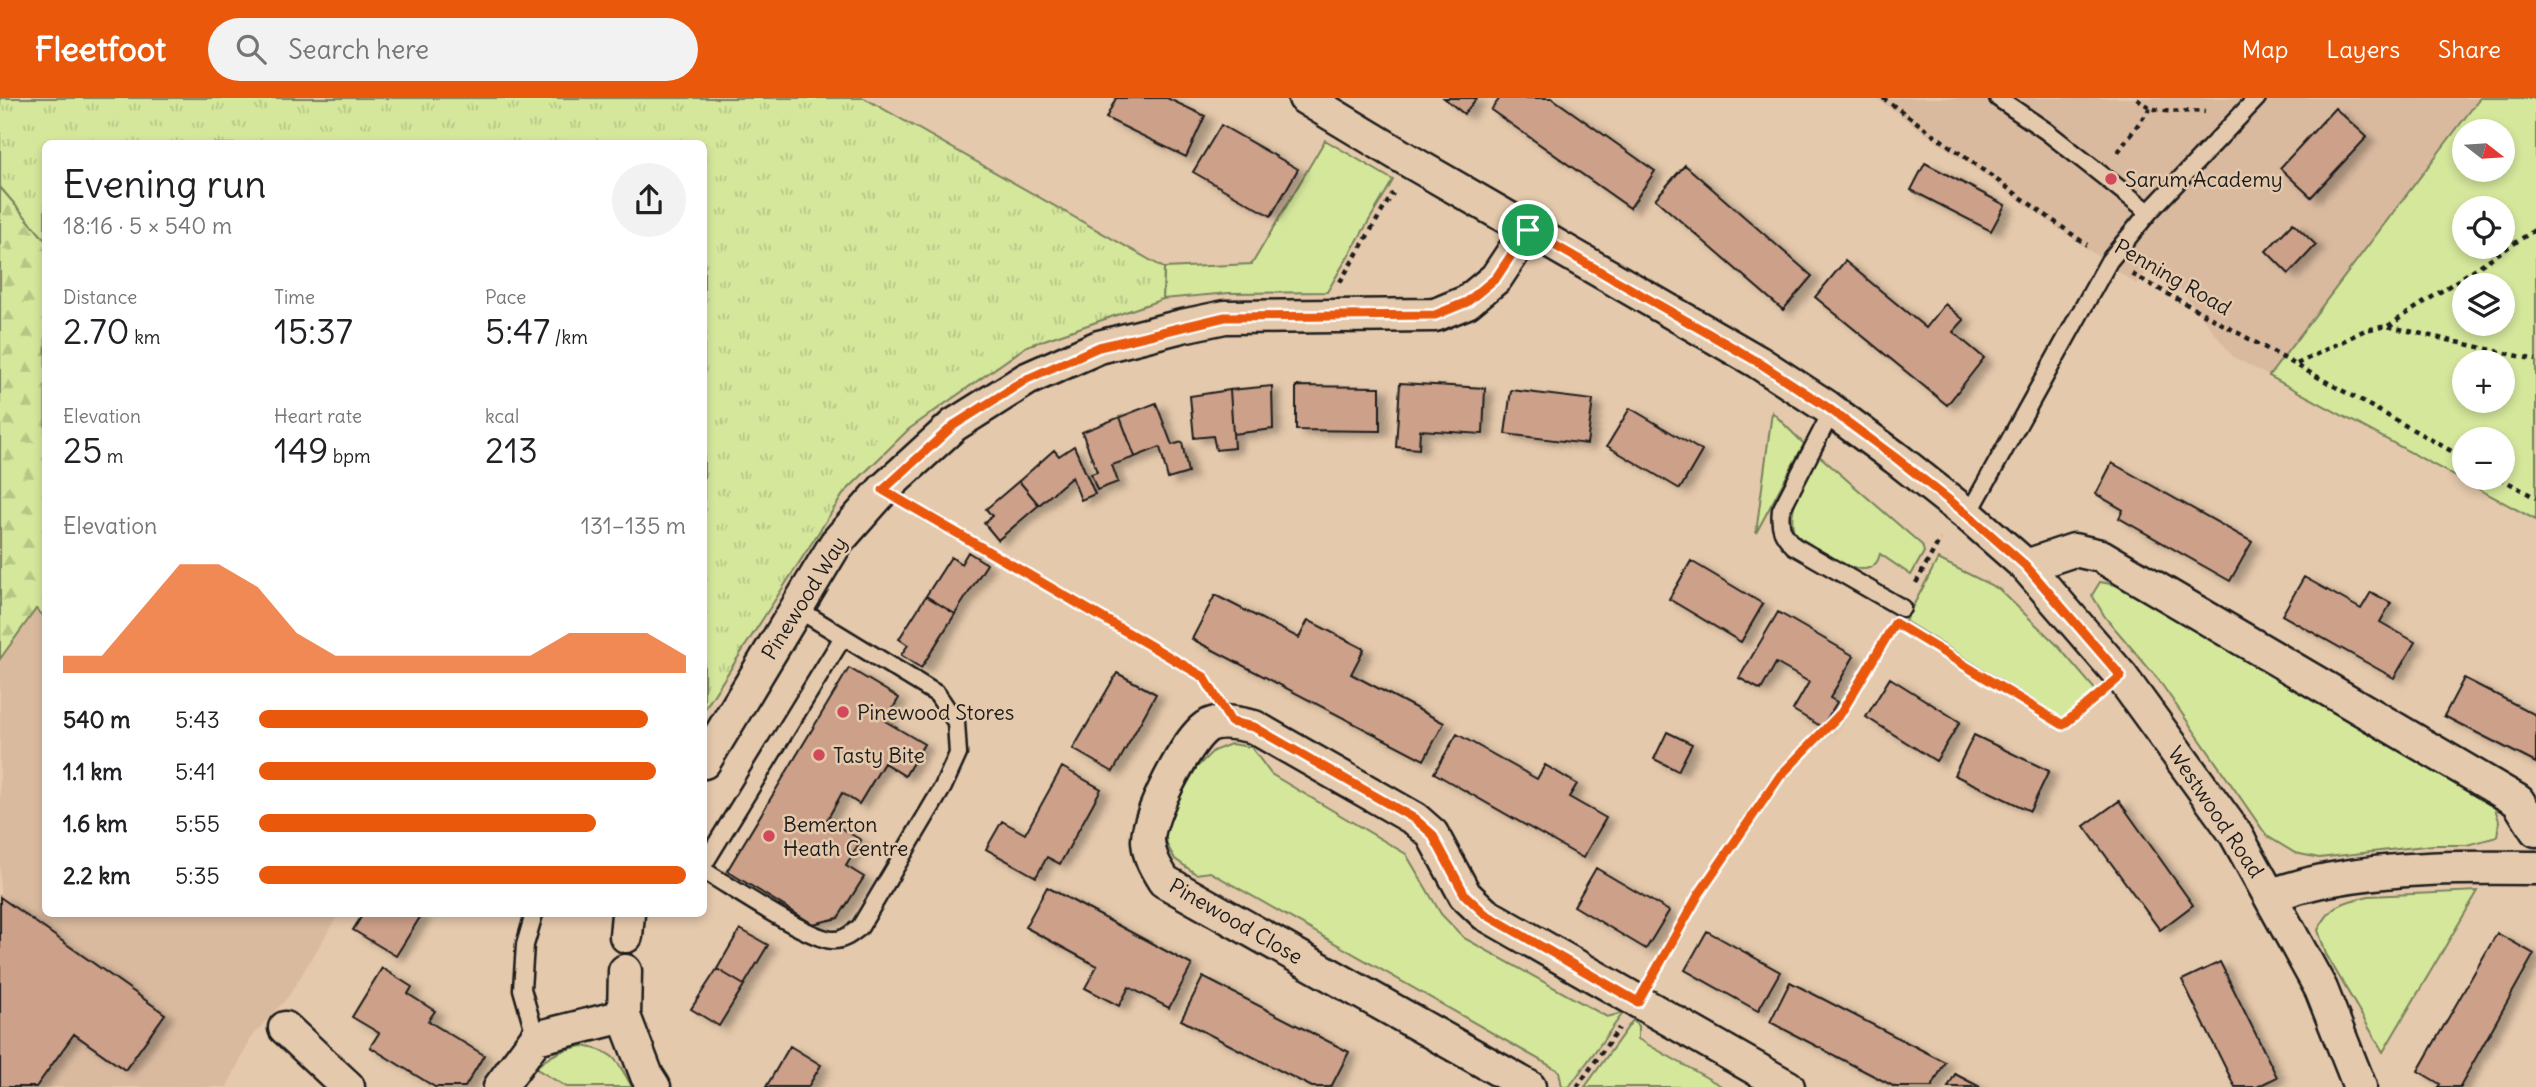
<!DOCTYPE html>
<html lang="en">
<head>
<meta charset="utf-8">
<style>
  body { margin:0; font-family:Delius,sans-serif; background:#f2f2f2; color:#202124; height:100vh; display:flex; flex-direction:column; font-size:26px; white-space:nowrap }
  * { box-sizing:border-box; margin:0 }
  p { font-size:23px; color:#757577 }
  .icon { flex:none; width:38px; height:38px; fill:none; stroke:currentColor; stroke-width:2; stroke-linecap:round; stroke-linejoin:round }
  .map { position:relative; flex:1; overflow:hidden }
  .side { position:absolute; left:42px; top:42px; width:665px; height:777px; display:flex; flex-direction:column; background:#fff; border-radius:10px; box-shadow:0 4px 10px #0003 }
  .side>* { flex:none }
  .needle { width:46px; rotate:107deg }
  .tools { position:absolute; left:2452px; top:21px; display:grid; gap:14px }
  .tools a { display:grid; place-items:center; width:63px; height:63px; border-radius:50%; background:#fff; box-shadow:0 4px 10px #0003; font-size:35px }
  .pin { position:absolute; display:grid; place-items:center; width:60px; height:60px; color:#fff; margin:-30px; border:4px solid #fff; border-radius:50%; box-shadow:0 2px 7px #0007 }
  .round { display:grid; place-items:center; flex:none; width:74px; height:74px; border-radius:37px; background:#f2f2f2 }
  .head { display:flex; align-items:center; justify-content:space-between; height:119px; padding:0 21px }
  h1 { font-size:38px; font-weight:600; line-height:52px }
  .stats { display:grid; grid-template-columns:repeat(3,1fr); gap:10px; height:119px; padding:7px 21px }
  .stats div { display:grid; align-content:center }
  .stats b { font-size:35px; font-weight:600 }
  .stats small { font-size:19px; font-weight:400 }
  .stats p { font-size:19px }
  .chart { height:196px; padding:14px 21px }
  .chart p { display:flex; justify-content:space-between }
  .chart svg { width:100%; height:126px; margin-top:7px; fill:#ea580c; opacity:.7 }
  ul { padding:0 21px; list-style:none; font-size:23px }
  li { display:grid; grid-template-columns:112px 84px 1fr; align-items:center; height:52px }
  li i { height:18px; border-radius:9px; background:#ea580c }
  header { display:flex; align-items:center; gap:42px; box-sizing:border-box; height:98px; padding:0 35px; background:#ea580c; color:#fff }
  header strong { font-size:33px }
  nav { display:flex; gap:38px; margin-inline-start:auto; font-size:24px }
  .search { width:490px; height:63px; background:#f2f2f2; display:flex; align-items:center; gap:18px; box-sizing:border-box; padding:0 24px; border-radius:38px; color:#757577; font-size:26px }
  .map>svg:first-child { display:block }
  .built { fill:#daba9f }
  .green { fill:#d4e79b; stroke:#78825c; stroke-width:2; fill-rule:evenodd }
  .forest { fill:url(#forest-firs); stroke:#78825c; stroke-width:2 }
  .park { fill:url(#park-tufts); stroke:#78825c; stroke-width:2 }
  .building { fill:#cca089; stroke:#1c1c1c; stroke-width:2; filter:url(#shadow) }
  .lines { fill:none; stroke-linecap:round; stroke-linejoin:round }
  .lane-casing { stroke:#1c1c1c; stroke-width:21 }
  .street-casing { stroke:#1c1c1c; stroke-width:37 }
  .path { stroke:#1c1c1c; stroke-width:4.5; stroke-dasharray:5 5; stroke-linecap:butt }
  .lane { stroke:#e5c9ac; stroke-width:16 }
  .street { stroke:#e5c9ac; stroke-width:32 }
  .route-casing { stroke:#fff; stroke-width:14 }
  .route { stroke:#ea580c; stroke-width:9 }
  .poi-dot { fill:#d1495b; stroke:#e5c9ac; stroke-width:2.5 }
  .labels { text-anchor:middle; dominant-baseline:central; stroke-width:5; stroke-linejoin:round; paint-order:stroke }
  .poi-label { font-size:21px; fill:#1c1c1c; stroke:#e5c9ac; text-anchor:start }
  .street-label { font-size:21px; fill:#1c1c1c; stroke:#e5c9ac }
</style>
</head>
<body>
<header>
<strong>Fleetfoot</strong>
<div class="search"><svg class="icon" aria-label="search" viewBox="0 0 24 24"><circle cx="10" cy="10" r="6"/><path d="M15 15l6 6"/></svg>Search here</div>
<nav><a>Map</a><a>Layers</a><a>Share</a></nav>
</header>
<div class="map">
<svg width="2536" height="989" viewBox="0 0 2536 989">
  <defs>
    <pattern id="forest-firs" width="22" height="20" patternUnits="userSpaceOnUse" patternTransform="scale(1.75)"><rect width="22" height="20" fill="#d4e79b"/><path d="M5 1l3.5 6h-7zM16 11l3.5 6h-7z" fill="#b5c685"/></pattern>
    <pattern id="park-tufts" width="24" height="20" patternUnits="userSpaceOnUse" patternTransform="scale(1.75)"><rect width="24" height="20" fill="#d4e79b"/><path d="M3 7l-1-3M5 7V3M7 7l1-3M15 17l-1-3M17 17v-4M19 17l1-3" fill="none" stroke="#b5c685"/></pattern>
    <filter id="shadow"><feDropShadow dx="8" dy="4.5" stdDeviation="3.5" flood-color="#0004"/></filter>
  </defs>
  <rect width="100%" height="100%" fill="#e5c9ac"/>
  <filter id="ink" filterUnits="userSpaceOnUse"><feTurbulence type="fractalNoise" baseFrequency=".0143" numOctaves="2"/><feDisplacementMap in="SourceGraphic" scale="14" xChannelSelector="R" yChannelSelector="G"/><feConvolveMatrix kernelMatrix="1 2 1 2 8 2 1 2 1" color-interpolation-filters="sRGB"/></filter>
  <g filter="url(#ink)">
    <path class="built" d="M1876,0H2480L2269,278L2233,259L2158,162L2136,186Z
      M36,510L46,519V816H339L288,899L252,938L227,989H0V561Z"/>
    <path class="green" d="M2480,0H2536V422L2269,278ZM2502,33V72H2464V33ZM2502,110V149H2464V110ZM2502,187V226H2464V187ZM2502,264V303H2464V264ZM2502,341V380H2464V341Z
      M1325,42L1393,82L1327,194L1229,195L1163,201L1164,170L1252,166Z
      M1772,314L1804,346L1756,435Z
      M1816,355L1922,447L1924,454L1911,477L1880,456C1871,494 1816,449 1796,437C1783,416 1807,376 1816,355Z
      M1938,461L1999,491L2057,547L2098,595L2064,622L1905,523Z
      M2100,484L2132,490L2493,704L2499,723L2497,739L2467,747H2433L2319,760L2295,755L2267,738L2158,581L2105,519L2092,497Z
      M1231,646L1251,649L1271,676L1406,756L1441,816L1464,840L1607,919L1623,915L1569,989H1562L1559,973L1210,774L1196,776L1175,761L1167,747L1164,726L1197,669L1213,653Z
      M2478,793L2383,954L2326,856L2318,832C2331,807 2342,804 2369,798Z
      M1633,922L1638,928V941L1723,989H1585Z
      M583,948C616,954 616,961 632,989H567L535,970C550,957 563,951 583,948Z"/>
    <path class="forest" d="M0,89L46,142L45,519L36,511L0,561Z"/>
    <path class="park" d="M0,0H864L1164,170L1163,201L1027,248L909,331L844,395L704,612V46H46L45,142L0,89Z"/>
    <path class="building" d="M1116,0H1167L1205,18L1186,59L1106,20Z
      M1444,0H1477L1464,16Z
      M1500,0H1552L1655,73L1630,110L1491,12Z
      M2335,10L2367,39L2311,99L2280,70Z
      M1221,27L1298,71L1271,118L1193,74Z
      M1925,65L2005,107L1991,133L1911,92Z
      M1685,67L1812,178L1783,212L1655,101Z
      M2293,125L2316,147L2289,176L2266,153Z
      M1845,163L1926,230L1945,206L1964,222L1953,234L1984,260L1947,307L1815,199Z
      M1400,285L1485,290L1483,336L1420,332L1419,351L1396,349Z
      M1272,288L1273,331L1233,336L1230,292Z
      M1296,288L1380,289V333L1296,332Z
      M1230,292L1234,350L1216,352L1213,338L1194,340L1190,298Z
      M1511,292L1593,302L1587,346L1505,336Z
      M1156,305L1172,347L1182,344L1188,375L1168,381L1160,349L1135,359L1120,319Z
      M1630,310L1702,353L1680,391L1607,348Z
      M1120,319L1135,359L1112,367L1118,384L1097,392L1091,376L1097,374L1082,334Z
      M1074,348L1095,396L1081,402L1072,379L1039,407L1019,383L1054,352L1059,358Z
      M2112,365L2252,444L2230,483L2119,420L2123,412L2096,396Z
      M1019,383L1039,407L998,442L984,425L992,418L986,411Z
      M968,454L987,466L955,516L926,498L951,459L961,466Z
      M1691,463L1763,506L1741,544L1669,501Z
      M2304,479L2361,511L2371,494L2391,505L2380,524L2415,544L2394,580L2282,517Z
      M1215,497L1299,540L1308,522L1364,551L1351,576L1444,625L1424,662L1192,541Z
      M926,498L955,516L921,570L901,557L908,547L899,541Z
      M1778,514L1854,558L1830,600L1837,604L1822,629L1793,612L1809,584L1776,565L1761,592L1739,580Z
      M849,570L899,600L885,623L924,646L905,678L884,665L859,706L842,695L827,722L861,742L846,768L864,779L838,820L813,826L727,773Z
      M1117,575L1156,596L1113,674L1073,651Z
      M1890,580L1960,624L1936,663L1866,619Z
      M2464,580L2536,617V665L2444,618Z
      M1667,634L1692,646L1678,673L1654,661Z
      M1457,636L1537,681L1545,667L1577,686L1569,699L1606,720L1583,760L1434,675Z
      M1974,637L2049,673L2030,713L1954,677Z
      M1062,669L1101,691L1060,766L1047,759L1036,779L986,751L1002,723L1025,736Z
      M2119,703L2193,807L2160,832L2084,728Z
      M1596,770L1669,813L1646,851L1574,808Z
      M1047,789L1192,867L1169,910L1129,889L1119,908L1085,890L1097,868L1025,829Z
      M0,799L165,916L125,972L74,936L36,989H0Z
      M363,816H422L396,858L353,832Z
      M740,831L768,847L744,887L717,871Z
      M1707,833L1780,874L1758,913L1685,872Z
      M2497,835L2534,856L2460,988L2462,989H2438L2440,986L2418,973Z
      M2220,864L2277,979L2257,989H2235L2182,882Z
      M382,870L412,889L408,896L435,913L428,923L484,957L465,989H435L370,949L379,935L352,919Z
      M717,871L744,887L719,928L691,911Z
      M1203,879L1349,954L1331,989H1312L1181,922Z
      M1790,884L1945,964L1932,989H1895L1770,924Z
      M790,948L821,967L808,989H766Z
      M1955,976L1980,989H1948Z"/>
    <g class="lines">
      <g class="lane-casing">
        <path id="lane" d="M1998,0L2046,33L2149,114
          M1832,313L1781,412C1779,429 1782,436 1794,448L1902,510
          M1968,417L2109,163L2149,114L2257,0
          M704,766L843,539
          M704,773C730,788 806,840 832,842C843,843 851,836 860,829L943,689L958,656L956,624L937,596L796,510
          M534,816L525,847L522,891L536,940"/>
      </g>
      <g class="street-casing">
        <path id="street" d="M1305,0L1411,64L1758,264L1827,309L1896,360L1968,417L2026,468L2121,578L2235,735L2321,891L2360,989
          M2026,468L2074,452L2101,458L2518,703L2536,732
          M704,664L836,445L883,392L954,327L1027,281L1099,249L1182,228L1225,219L1435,217L1467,204L1496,180L1528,132
          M2270,797C2289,792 2308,785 2327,782C2395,769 2467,769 2536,770
          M626,838L628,816
          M625,873L624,918L647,978L654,989
          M285,930L348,989
          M500,989L536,940L624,918
          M1529,989L1164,783C1156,770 1149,759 1148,743C1147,719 1186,643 1206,629C1219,620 1240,626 1254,629L1415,721L1432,736L1465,797L1485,816L1788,989"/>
      </g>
      <path class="path" d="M1883,0L2087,147
        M2137,0C2158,20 2178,11 2205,14
        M2118,54L2150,10
        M2132,176L2464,360
        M1340,184L1393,95
        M2388,228L2536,131
        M2297,266L2365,232L2387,228L2536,262
        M2500,380L2536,400
        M914,410L1204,579L1211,590
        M1916,485L1940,441
        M1910,535L2063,627L2094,601
        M1656,873L1699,796L1780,678L1841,615L1890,533
        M1577,989L1619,930"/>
      <use href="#lane" class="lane"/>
      <use href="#street" class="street"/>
    </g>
  </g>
  <g class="lines" filter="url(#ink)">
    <g class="route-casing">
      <path id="route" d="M1528,132L1758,264L1827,309L1896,360L1968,417L2026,468L2121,578L2063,627L1895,525L1841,615L1780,678L1699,796L1638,904L1485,816L1465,797L1432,736L1415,721L1254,629L1231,624L1204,579L883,392L954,327L1027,281L1099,249L1225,219L1435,217L1467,204L1496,180Z"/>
    </g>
    <use href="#route" class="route"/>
  </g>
  <g class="poi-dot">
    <circle cx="2111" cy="81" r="7"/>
    <circle cx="843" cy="614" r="7"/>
    <circle cx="819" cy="657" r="7"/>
    <circle cx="769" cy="738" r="7"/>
  </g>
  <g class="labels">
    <g class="poi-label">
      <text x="2125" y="81">Sarum Academy</text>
      <text x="857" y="614">Pinewood Stores</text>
      <text x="833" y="657">Tasty Bite</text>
      <text x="783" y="726">Bemerton<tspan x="783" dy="24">Heath Centre</tspan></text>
    </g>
    <g class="street-label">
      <text transform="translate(2173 179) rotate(30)">Penning Road</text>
      <text transform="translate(804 500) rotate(-58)">Pinewood Way</text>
      <text transform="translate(2216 714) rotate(56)">Westwood Road</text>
      <text transform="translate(1236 823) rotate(30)">Pinewood Close</text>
    </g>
  </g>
</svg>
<div class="tools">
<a><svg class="needle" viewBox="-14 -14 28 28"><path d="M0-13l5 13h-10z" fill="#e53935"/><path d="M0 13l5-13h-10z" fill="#757577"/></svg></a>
<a><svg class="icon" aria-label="locate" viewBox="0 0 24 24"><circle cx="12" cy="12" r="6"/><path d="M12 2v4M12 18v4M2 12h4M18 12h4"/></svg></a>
<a><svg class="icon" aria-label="layers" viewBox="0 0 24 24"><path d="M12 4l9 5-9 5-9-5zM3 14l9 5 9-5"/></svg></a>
<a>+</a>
<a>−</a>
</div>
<div class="pin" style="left:1528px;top:132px;background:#1e9e55"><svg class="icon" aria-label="arrive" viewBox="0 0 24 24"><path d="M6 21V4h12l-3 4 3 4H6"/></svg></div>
<section class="side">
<div class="head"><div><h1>Evening run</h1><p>18:16 · 5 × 540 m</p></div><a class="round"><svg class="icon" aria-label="share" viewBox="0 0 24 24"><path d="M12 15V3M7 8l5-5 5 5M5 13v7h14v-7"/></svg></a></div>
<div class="stats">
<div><p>Distance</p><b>2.70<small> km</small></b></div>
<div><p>Time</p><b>15:37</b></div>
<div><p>Pace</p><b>5:47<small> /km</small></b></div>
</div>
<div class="stats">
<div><p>Elevation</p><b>25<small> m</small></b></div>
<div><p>Heart rate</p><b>149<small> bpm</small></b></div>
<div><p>kcal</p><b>213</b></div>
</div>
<div class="chart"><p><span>Elevation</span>131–135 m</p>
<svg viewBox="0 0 160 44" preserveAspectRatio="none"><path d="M0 44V38L10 38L20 22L30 6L40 6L50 14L60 30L70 38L80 38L90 38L100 38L110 38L120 38L130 30L140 30L150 30L160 38V44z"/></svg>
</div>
<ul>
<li><b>540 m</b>5:43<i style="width:91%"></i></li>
<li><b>1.1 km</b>5:41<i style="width:93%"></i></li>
<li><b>1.6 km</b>5:55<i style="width:79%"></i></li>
<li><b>2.2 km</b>5:35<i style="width:100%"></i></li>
</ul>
</section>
</div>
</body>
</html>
